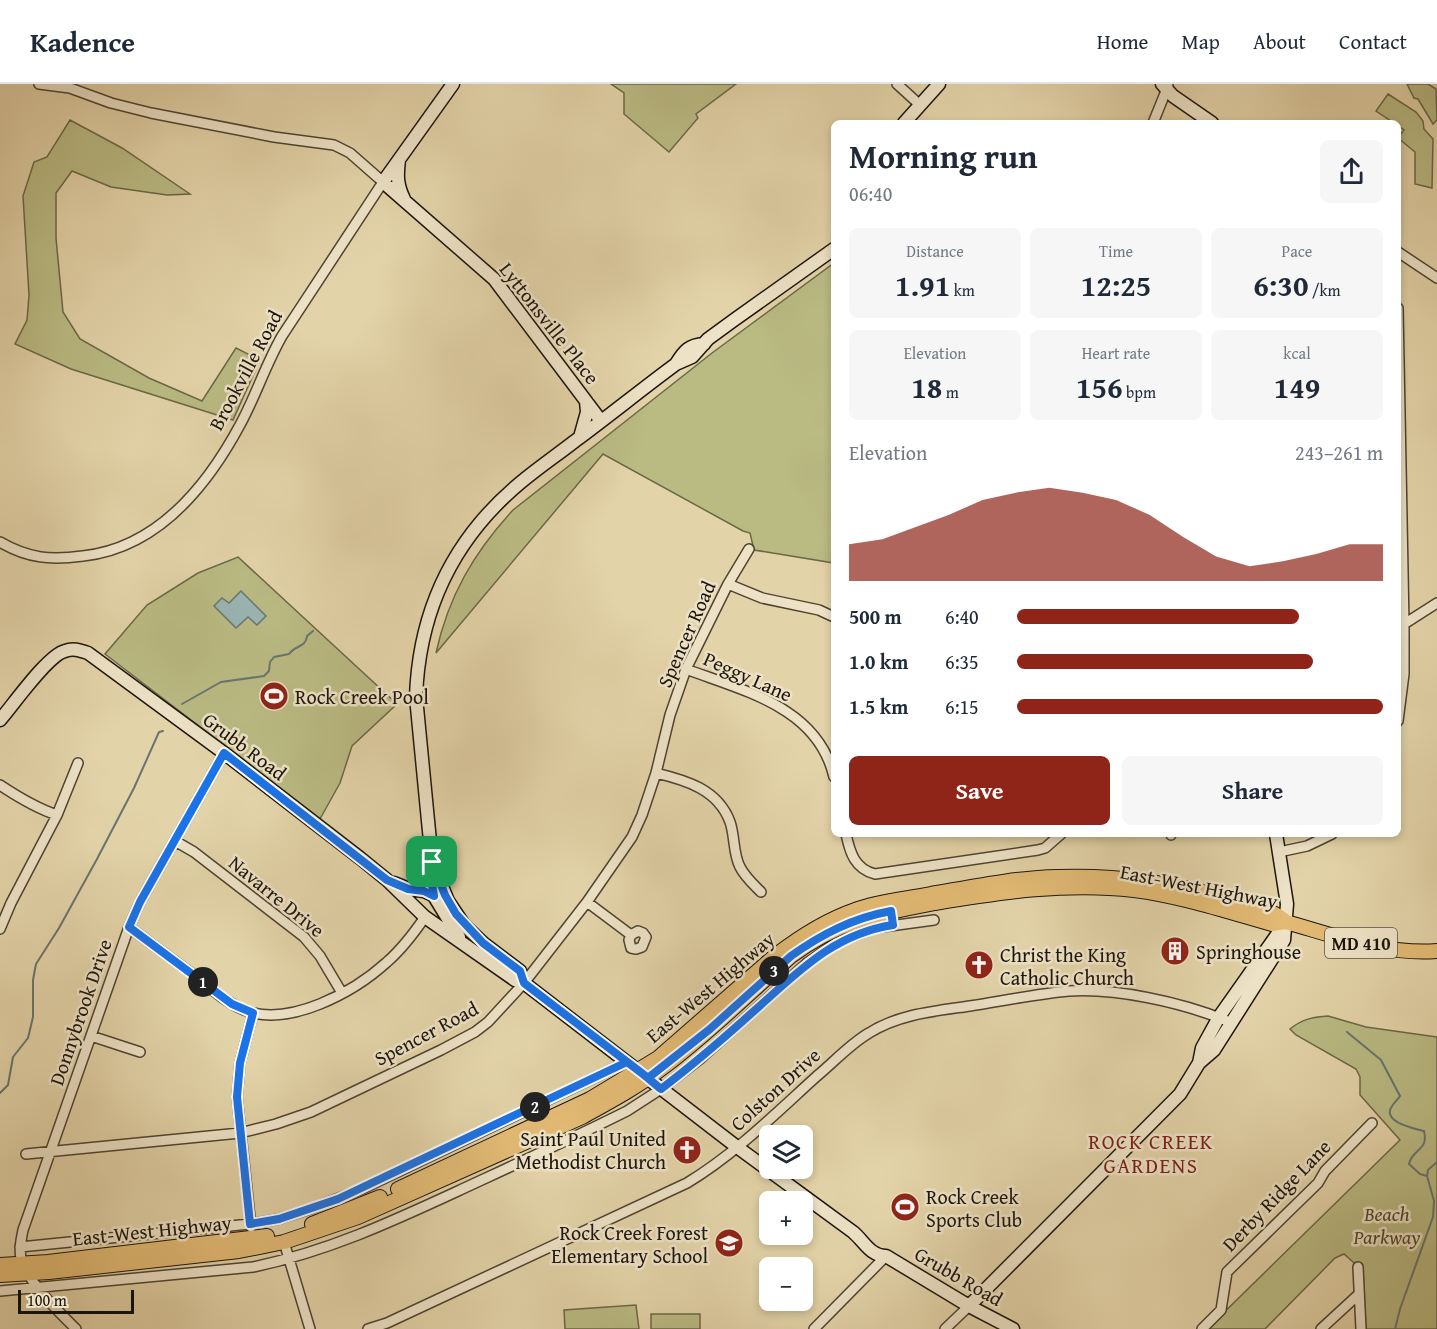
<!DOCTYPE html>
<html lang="en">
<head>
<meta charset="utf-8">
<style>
  body { margin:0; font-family:"Gentium Book Plus",serif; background:#f6f6f7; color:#1f2937; height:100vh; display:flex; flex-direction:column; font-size:22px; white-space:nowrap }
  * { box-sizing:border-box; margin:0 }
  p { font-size:20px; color:#747a83 }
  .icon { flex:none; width:33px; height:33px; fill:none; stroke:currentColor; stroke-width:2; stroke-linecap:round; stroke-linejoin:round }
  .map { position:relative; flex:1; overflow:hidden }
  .sheet { position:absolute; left:831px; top:36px; width:570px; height:717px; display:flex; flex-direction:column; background:#fff; border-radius:9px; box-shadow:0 3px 9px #0003 }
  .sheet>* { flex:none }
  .controls { position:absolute; left:759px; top:1041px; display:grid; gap:12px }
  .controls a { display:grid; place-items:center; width:54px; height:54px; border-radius:9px; background:#fff; box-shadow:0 3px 9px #0003; font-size:30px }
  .scale { position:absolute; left:18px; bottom:15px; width:116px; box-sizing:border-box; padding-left:6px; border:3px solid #1c150b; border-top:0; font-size:16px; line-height:21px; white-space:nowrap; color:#1c150b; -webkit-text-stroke:4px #ede2c6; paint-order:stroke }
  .pin { position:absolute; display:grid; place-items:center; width:51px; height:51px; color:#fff; margin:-26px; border-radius:12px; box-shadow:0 3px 9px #0006 }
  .km { position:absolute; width:30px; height:30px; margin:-15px; border-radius:50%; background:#222; color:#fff; font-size:16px; line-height:30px; text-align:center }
  .round { display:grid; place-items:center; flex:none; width:63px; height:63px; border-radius:9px; background:#f6f6f7 }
  .head { display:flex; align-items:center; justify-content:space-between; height:102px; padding:0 18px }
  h1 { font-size:33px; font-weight:700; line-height:45px }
  .stats { display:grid; grid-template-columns:repeat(3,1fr); gap:9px; height:102px; padding:6px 18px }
  .stats div { display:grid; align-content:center; border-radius:9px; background:#f6f6f7; text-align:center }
  .stats b { font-size:30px; font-weight:700 }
  .stats small { font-size:16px; font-weight:400 }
  .stats p { font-size:16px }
  .chart { height:168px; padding:12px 18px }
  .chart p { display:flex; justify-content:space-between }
  .chart svg { width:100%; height:108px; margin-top:6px; fill:#8f2418; opacity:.7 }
  .primary-button { display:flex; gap:12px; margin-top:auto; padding:12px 18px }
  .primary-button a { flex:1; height:69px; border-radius:9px; background:#8f2418; color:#fff; font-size:24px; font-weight:700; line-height:69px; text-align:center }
  .primary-button a+a { background:#f6f6f7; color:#1f2937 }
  ul { padding:0 18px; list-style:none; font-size:20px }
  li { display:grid; grid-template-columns:96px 72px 1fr; align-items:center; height:45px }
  li i { height:15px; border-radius:8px; background:#8f2418 }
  header { display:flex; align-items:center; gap:36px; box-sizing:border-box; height:84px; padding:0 30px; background:#fff; border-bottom:2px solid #e0e1e3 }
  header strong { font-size:28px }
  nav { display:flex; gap:33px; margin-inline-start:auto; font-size:21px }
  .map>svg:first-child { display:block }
  .green { fill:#baba83; stroke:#6b6847; stroke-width:1.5 }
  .water { fill:#9ab5b3; stroke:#687570; stroke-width:1.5 }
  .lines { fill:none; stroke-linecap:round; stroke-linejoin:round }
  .stream { stroke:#687570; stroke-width:2 }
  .street-casing { stroke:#4e4432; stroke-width:12 }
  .secondary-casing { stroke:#1c150b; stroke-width:15 }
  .primary-casing { stroke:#1c150b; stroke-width:16 }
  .street { stroke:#ede2c6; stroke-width:9 }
  .secondary { stroke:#ede2c6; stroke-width:12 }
  .primary { stroke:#e2ba74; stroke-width:14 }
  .route-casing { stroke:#fff; stroke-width:12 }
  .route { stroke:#1a73e8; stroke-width:8 }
  .labels { text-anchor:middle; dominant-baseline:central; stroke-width:5; stroke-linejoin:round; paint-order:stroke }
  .shield { fill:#ede2c6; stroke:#5b5243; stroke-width:1.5 }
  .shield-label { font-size:18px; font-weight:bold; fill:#1c150b }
  .street-label { font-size:20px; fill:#1c150b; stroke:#ede2c6 }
  .poi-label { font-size:20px; fill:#1c150b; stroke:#ede2c6; text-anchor:start }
  .park-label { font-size:20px; font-style:italic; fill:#4b472f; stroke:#ede2c6 }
  .neighbourhood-label { font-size:21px; letter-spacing:1.5px; fill:#7a1f14; stroke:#ede2c6 }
</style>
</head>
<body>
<header>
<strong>Kadence</strong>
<nav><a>Home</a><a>Map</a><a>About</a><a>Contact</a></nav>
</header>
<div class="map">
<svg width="1437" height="1245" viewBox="0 0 1437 1245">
  <rect width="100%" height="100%" fill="#e3d3a8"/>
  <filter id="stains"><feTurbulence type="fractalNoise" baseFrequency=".00333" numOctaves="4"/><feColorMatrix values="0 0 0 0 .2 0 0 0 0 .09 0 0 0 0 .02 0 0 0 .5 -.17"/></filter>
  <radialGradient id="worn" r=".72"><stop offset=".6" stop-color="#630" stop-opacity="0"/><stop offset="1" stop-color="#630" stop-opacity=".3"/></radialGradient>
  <path class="green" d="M611,0H736L696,30L698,34L669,68L624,30V9Z
    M1407,0H1428L1436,5L1437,36L1433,40L1418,15L1414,14Z
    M1388,10L1416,28L1423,37L1424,45L1433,55L1432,104L1415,100V68L1398,54L1404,46L1398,42V39H1394L1376,27Z
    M70,36L122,64L190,110L167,111L111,103L72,87L56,109V154L63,228L80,255L149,294L202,317L236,264L260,276L233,336L71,285L15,260L27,236L29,211L23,112L34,78L47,73Z
    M834,179V479L754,466L750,449L743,447L603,370L436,569C448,513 474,468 513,426L712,269Z
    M238,473L397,620L352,662L340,699L320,735L105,570L147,521L198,489Z
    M1328,932L1366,943L1437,953V1245H1366L1363,1187L1344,1170L1335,1174L1265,1245H1207L1400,1056L1360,1011V993L1356,985L1296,951L1290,945C1302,935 1313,933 1328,932Z
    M636,1221L639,1245H565L564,1226Z
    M651,1230H700V1245H651Z"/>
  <path class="water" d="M241,507L266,532L257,541L248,533L236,544L214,522L222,514L229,519Z"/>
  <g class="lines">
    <path class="stream" d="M182,620L221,598L264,592L269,587L270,578L274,573L289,570C295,561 306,564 307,552L313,547
      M1347,948L1381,976L1400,1012C1397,1017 1393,1019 1391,1024C1383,1038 1415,1045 1424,1047C1429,1067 1412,1065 1409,1080L1420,1090L1427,1092
      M0,1009L8,1001L13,973L28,954L33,933V896L36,880L59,844L97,775L134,704L159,648L163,647
      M1395,1245L1400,1225L1433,1133L1434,1117L1427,1092L1428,1086L1437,1078"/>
    <g class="street-casing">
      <path id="street" d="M897,0L920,21
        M1153,39L1168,2
        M1398,168L1437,194
        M1398,224L1404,540V590L1398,637
        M0,458C29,475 51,476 83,472C158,464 208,401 241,339C256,311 266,280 282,252L383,98L350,69L334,61L274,53L151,29L111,19L70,4L39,0
        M728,500L762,514L819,526L834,533
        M1401,542L1437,519
        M686,585C744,607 818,623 834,693
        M656,689C685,696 718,705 730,738C735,752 733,770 740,783C745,793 753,800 761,808
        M0,701C18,713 36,724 57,731
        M846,750C850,769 855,785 875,790L1038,766L1045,764L1061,750
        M1171,750V751
        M175,757L194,768L304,853L320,872L342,909
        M1279,768L1307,762L1332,750
        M587,818L631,851L629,856L631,864L636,865L642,863L646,853L643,849L638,847L631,851
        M129,843C152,860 176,878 199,895C213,906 227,919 244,926C289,944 354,908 387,878C402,865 414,849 425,833
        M0,845L11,819L57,731L78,679
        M91,952L140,968
        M26,1070L240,1049L276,1040L311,1028L441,966L475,948L488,938L524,899L587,818L632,753L642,731L656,689L670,631L686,585L728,500L749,465
        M251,1143L237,1013L240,979L253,929
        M284,1158L310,1245
        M20,1163L250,1140L279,1135L313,1124L362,1105L627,978
        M1358,1183L1361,1245
        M0,1207L253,1183C326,1168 391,1138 458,1107C514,1081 571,1055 627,1027L661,1005L700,975L807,879L836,859L875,844L934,836
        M76,1245C58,1227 28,1199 21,1174C19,1165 21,1156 23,1146L129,843L140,818L224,669
        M368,1245L387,1239L687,1099C735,1070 775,1030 817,992C834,978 850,960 869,949C899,930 935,927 970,922C1002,917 1036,910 1069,907C1116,904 1180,918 1225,936
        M814,1245L886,1172
        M945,1245L969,1222
        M1202,1245L1221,1226L1227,1188L1318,1099L1325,1087L1372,1039
        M1321,1245L1359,1210"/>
    </g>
    <g class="secondary-casing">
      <path id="secondary" d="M453,0L383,98L494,195L601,337
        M1162,0L1173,12L1212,39
        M904,39L939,0
        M399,76C397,91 397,101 404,115
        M676,280C684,267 689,261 704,260
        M580,353L587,328L586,317
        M0,636C13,621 48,571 65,567C73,564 79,566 88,569L224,669L360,774L387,796L425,833L515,896L524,899L737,1063L853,1148C864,1157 870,1172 886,1172L969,1222L1013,1245
        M435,785L448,817L464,841L483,859L520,887L524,899
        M394,799L409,805L424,807L439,814
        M459,853L434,812L432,800V778L416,613C419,526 453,455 520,399C538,384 557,371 575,357C609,332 642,305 676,280L692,273L708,255L734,236L834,165
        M1199,979L1214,966L1284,856L1287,820L1276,750
        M969,1222L1180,1010L1199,979L1202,964L1219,933L1286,838"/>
    </g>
    <g class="primary-casing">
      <path id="primary" d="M398,1105L590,1015L658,974L776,871C801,852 826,836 855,826C878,817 906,815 931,810C972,803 1015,794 1057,793C1112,791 1167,798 1219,812C1243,819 1268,822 1286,838
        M312,1140L380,1113
        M0,1181L48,1178L267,1152
        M0,1191L49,1188L239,1167L284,1158L358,1133L582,1033C611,1017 639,1002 665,982C710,948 749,909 791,872C839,836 878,830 935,819C1002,808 1067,798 1134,806C1181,812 1226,827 1272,840L1286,838C1336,852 1385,871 1437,867"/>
    </g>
    <use href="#street" class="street"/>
    <use href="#secondary" class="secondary"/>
    <use href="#primary" class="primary"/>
  </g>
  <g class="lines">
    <g class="route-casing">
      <path id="route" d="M432,778V800L434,812L424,807L408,805L387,796L224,669L140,818L129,843L232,920L253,929L240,979L237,1013L250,1140L279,1135L338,1115L627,978C639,986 650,996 661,1005C694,980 724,954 754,927C797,889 833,850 893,841L891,827C853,834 822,850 791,872L710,945L648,994L639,987L524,899L520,887L483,859L456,830L445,811L432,778"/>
    </g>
    <use href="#route" class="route"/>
  </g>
  <defs>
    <g id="stadium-disc" transform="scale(1.5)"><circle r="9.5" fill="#8f2418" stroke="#ede2c6"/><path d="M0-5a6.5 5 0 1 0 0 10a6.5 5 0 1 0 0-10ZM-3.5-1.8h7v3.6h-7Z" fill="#fff"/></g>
    <g id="building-disc" transform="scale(1.5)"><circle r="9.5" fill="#8f2418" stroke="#ede2c6"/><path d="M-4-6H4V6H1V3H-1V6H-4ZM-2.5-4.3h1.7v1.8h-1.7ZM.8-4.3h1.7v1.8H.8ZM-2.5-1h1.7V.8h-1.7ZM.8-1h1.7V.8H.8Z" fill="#fff"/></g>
    <g id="church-disc" transform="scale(1.5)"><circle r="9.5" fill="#8f2418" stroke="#ede2c6"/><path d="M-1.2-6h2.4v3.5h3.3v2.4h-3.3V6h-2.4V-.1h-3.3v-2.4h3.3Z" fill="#fff"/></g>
    <g id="school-disc" transform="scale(1.5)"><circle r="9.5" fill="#8f2418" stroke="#ede2c6"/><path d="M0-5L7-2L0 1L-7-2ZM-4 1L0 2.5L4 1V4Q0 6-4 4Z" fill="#fff"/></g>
  </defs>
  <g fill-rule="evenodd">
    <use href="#stadium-disc" x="274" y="612"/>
    <use href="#building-disc" x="1175" y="867"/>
    <use href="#church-disc" x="979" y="881"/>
    <use href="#church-disc" x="687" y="1066"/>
    <use href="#stadium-disc" x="905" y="1123"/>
    <use href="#school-disc" x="729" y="1159"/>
  </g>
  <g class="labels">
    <rect class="shield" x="1325" y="844" width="72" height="30" rx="4.5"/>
    <g class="shield-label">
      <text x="1361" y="859">MD 410</text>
    </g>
    <g class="street-label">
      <text transform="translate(550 239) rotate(52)">Lyttonsville Place</text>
      <text transform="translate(245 286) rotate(-62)">Brookville Road</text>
      <text transform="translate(686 550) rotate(-66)">Spencer Road</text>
      <text transform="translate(748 592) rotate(24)">Peggy Lane</text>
      <text transform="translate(245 662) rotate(37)">Grubb Road</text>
      <text transform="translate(1199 802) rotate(11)">East-West Highway</text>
      <text transform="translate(277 812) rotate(39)">Navarre Drive</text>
      <text transform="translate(710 903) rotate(-40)">East-West Highway</text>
      <text transform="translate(80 928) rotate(-71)">Donnybrook Drive</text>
      <text transform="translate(426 949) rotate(-28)">Spencer Road</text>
      <text transform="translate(775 1005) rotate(-42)">Colston Drive</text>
      <text transform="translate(1276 1111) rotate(-46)">Derby Ridge Lane</text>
      <text transform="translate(152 1146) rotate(-6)">East-West Highway</text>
      <text transform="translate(959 1192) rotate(30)">Grubb Road</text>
    </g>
    <g class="poi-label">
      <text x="295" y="612">Rock Creek Pool</text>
      <text x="1196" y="867">Springhouse</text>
      <text x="1000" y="870">Christ the King<tspan x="1000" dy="23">Catholic Church</tspan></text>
      <text x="666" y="1054" text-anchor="end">Saint Paul United<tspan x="666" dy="23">Methodist Church</tspan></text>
      <text x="926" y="1112">Rock Creek<tspan x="926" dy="23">Sports Club</tspan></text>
      <text x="708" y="1148" text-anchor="end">Rock Creek Forest<tspan x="708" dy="23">Elementary School</tspan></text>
    </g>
    <g class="park-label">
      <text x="1387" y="1129">Beach<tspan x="1387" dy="23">Parkway</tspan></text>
    </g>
    <g class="neighbourhood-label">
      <text x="1151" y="1057">ROCK CREEK<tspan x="1151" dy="24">GARDENS</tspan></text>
    </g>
  </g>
  <rect width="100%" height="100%" filter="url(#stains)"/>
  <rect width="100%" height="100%" fill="url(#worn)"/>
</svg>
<div class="controls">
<a><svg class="icon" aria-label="layers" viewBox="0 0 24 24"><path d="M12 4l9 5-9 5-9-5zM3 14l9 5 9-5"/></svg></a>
<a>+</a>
<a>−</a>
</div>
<div class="scale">100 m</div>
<div class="pin" style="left:432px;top:778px;background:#1e9e55"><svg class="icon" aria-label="arrive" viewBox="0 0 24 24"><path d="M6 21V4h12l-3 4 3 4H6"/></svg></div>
<b class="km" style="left:203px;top:898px">1</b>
<b class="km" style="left:535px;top:1023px">2</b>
<b class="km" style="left:774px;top:887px">3</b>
<section class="sheet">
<div class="head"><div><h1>Morning run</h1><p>06:40</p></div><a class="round"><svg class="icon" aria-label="share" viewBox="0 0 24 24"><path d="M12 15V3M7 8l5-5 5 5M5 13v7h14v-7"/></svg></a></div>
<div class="stats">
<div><p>Distance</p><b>1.91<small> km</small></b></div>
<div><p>Time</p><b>12:25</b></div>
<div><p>Pace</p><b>6:30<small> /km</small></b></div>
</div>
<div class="stats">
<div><p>Elevation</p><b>18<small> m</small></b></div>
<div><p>Heart rate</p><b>156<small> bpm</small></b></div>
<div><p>kcal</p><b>149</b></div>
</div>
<div class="chart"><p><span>Elevation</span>243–261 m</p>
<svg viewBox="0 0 160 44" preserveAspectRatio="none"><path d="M0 44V29L10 27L20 22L30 17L40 11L50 8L60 6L70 8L80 11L90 17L100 26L110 34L120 38L130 36L140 33L150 29L160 29V44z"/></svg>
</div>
<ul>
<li><b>500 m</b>6:40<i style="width:77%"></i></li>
<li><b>1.0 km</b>6:35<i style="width:81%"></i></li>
<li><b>1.5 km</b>6:15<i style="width:100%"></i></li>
</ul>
<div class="primary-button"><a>Save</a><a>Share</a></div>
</section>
</div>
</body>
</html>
